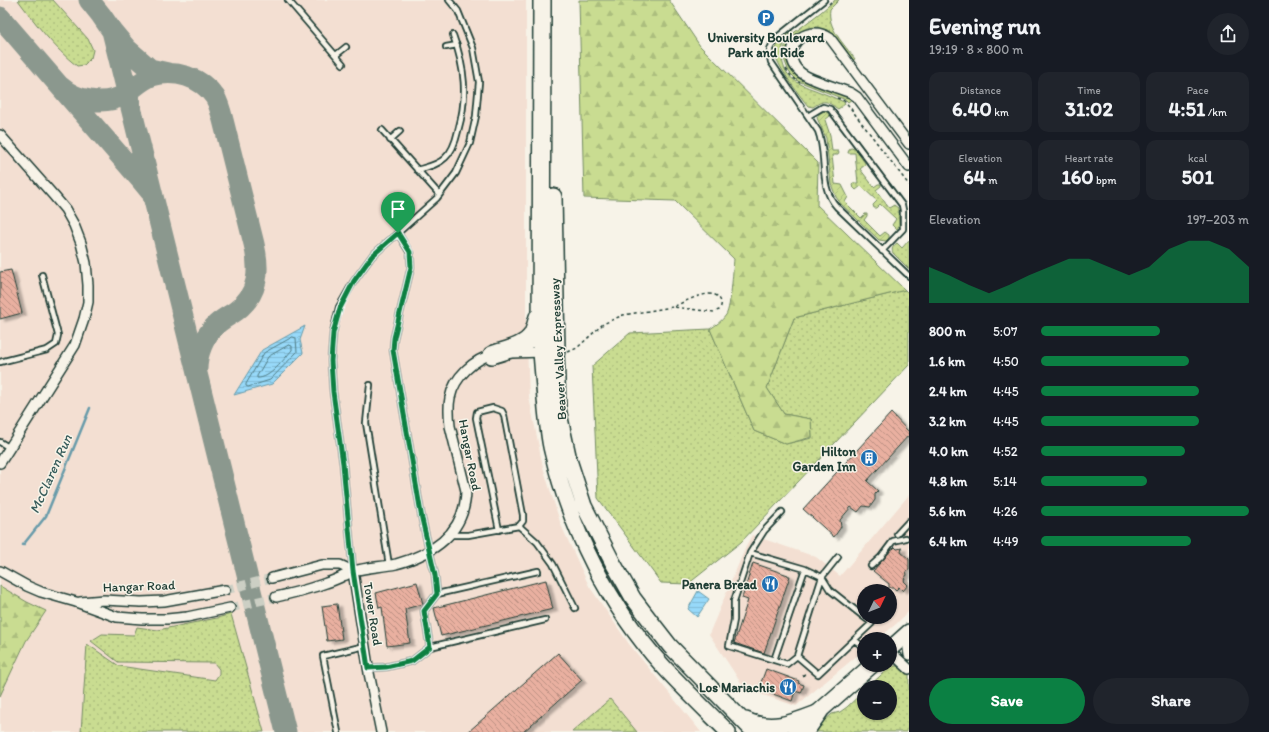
<!DOCTYPE html>
<html lang="en">
<head>
<meta charset="utf-8">
<style>
  body { margin:0; font-family:Itim,sans-serif; background:#20242c; color:#f1f3f6; height:100vh; display:flex; flex-direction:column; font-size:15px; white-space:nowrap }
  * { box-sizing:border-box; margin:0 }
  p { font-size:13px; color:#9ea1a6 }
  .icon { flex:none; width:22px; height:22px; fill:none; stroke:currentColor; stroke-width:2; stroke-linecap:round; stroke-linejoin:round }
  .map { position:relative; flex:1; overflow:hidden }
  .panel { display:flex; flex-direction:column; background:#171b24; width:360px }
  .panel>* { flex:none }
  .needle { width:26px; rotate:47deg }
  .buttons { position:absolute; left:857px; top:584px; display:grid; gap:8px }
  .buttons a { display:grid; place-items:center; width:40px; height:40px; border-radius:50%; background:#171b24; box-shadow:0 1px 3px #0004; font-size:20px }
  .pin { position:absolute; display:grid; place-items:center; width:34px; height:34px; color:#fff; margin:-41px -17px; border-radius:50% 50% 50% 0; rotate:-45deg; box-shadow:0 0 4px #0007 }
  .pin .icon { rotate:45deg }
  .round { display:grid; place-items:center; flex:none; width:42px; height:42px; border-radius:21px; background:#20242c }
  .overview { display:flex; align-items:center; justify-content:space-between; height:68px; padding:0 20px }
  h1 { font-size:22px; font-weight:700; line-height:30px }
  .figures { display:grid; grid-template-columns:repeat(3,1fr); gap:6px; height:68px; padding:4px 20px }
  .figures div { display:grid; align-content:center; border-radius:10px; background:#20242c; text-align:center }
  .figures b { font-size:20px; font-weight:700 }
  .figures small { font-size:11px; font-weight:400 }
  .figures p { font-size:11px }
  .chart { height:112px; padding:8px 20px }
  .chart p { display:flex; justify-content:space-between }
  .chart svg { width:100%; height:72px; margin-top:4px; fill:#0b8043; opacity:.7 }
  .action { display:flex; gap:8px; margin-top:auto; padding:8px 20px }
  .action a { flex:1; height:46px; border-radius:24px; background:#0b8043; color:#fff; font-size:16px; font-weight:700; line-height:46px; text-align:center }
  .action a+a { background:#20242c; color:#f1f3f6 }
  ul { padding:0 20px; list-style:none; font-size:13px }
  li { display:grid; grid-template-columns:64px 48px 1fr; align-items:center; height:30px }
  li i { height:10px; border-radius:5px; background:#0b8043 }
  main { display:flex; flex:1; min-height:0 }
  .map>svg:first-child { display:block }
  .built { fill:#f3dfd2; fill-rule:evenodd }
  .grass { fill:url(#grass-dots); stroke:#748c62 }
  .forest { fill:url(#forest-firs); stroke:#748c62 }
  .garden { fill:url(#garden-furrows); stroke:#748c62 }
  .water { fill:url(#water-rules); stroke:#679baa }
  .lines { fill:none; stroke-linecap:round; stroke-linejoin:round }
  .shore { stroke:#4f7b83; stroke-width:1 }
  .stream { stroke:#679baa; stroke-width:2.5 }
  .taxiway { stroke:#8b988e; stroke-width:21 }
  .building { fill:url(#building-back-hatch); stroke:#1f3d34; filter:url(#shadow) }
  .minor-tunnel { stroke:#cccfc4; stroke-width:9; stroke-dasharray:9 4.5; stroke-linecap:butt }
  .service-casing { stroke:#1f3d34; stroke-width:8 }
  .minor-casing { stroke:#1f3d34; stroke-width:12 }
  .primary-casing { stroke:#1f3d34; stroke-width:18 }
  .trunk-casing { stroke:#1f3d34; stroke-width:18 }
  .motorway-casing { stroke:#1f3d34; stroke-width:20 }
  .path { stroke:#1f3d34; stroke-width:1.5; stroke-dasharray:3 3; stroke-linecap:butt }
  .service { stroke:#f7f3e8; stroke-width:4.5 }
  .minor { stroke:#f7f3e8; stroke-width:9 }
  .primary { stroke:#f7f3e8; stroke-width:15 }
  .trunk { stroke:#f7f3e8; stroke-width:15 }
  .motorway { stroke:#f7f3e8; stroke-width:17 }
  .route-casing { stroke:#fff; stroke-width:8 }
  .route { stroke:#0b8043; stroke-width:5 }
  .labels { text-anchor:middle; dominant-baseline:central; stroke-width:3; stroke-linejoin:round; paint-order:stroke }
  .poi-label { font-size:13px; font-weight:bold; fill:#1f3d34; stroke:#f7f3e8; text-anchor:end }
  .street-label { font-size:13px; fill:#1f3d34; stroke:#f7f3e8 }
  .water-label { font-size:14px; font-style:italic; fill:#375c5b; stroke:#f7f3e8 }
</style>
</head>
<body>
<main>
<div class="map">
<svg width="909" height="732" viewBox="0 0 909 732">
  <defs>
    <pattern id="grass-dots" width="8" height="8" patternUnits="userSpaceOnUse"><rect width="8" height="8" fill="#c9dc91"/><path d="M2 2h.1M6 6h.1" fill="none" stroke="#acbe7e" stroke-width="1.8" stroke-linecap="round"/></pattern>
    <pattern id="forest-firs" width="22" height="20" patternUnits="userSpaceOnUse"><rect width="22" height="20" fill="#c9dc91"/><path d="M5 1l3.5 6h-7zM16 11l3.5 6h-7z" fill="#acbe7e"/></pattern>
    <pattern id="garden-furrows" width="10" height="10" patternUnits="userSpaceOnUse"><rect width="10" height="10" fill="#c9dc91"/><path d="M-1 1l2-2M0 10L10 0M9 11l2-2" fill="none" stroke="#acbe7e"/></pattern>
    <pattern id="water-rules" width="6" height="5" patternUnits="userSpaceOnUse"><rect width="6" height="5" fill="#97d9f9"/><path d="M0 2.5h6" fill="none" stroke="#82bbd6"/></pattern>
    <pattern id="building-back-hatch" width="6" height="6" patternUnits="userSpaceOnUse"><rect width="6" height="6" fill="#e9b0a0"/><path d="M-1 5l2 2M0 0l6 6M5-1l2 2" fill="none" stroke="#bc9083"/></pattern>
    <filter id="shadow"><feDropShadow dx="4.5" dy="2.5" stdDeviation="1" flood-color="#0004"/></filter>
  </defs>
  <rect width="100%" height="100%" fill="#f7f3e8"/>
  <filter id="ink" filterUnits="userSpaceOnUse"><feTurbulence type="fractalNoise" baseFrequency=".025" numOctaves="2"/><feDisplacementMap in="SourceGraphic" scale="8" xChannelSelector="R" yChannelSelector="G"/><feConvolveMatrix kernelMatrix="1 2 1 2 8 2 1 2 1" color-interpolation-filters="sRGB"/></filter>
  <g filter="url(#ink)">
    <path class="built" d="M0,0H526V319L529,397L543,467L561,525L589,586L629,644L701,732H0Z
      M909,495V611L896,624L878,639H864V650L796,706L745,689L709,634L747,544L752,535L816,557L840,576ZM864,591H890V617H864Z"/>
    <path class="grass" d="M18,0H53L88,39L93,50L91,58L84,65L77,66C54,48 36,24 18,0Z
      M835,0H839L830,9C827,28 844,44 855,59L853,60C844,47 835,32 819,28L818,27C806,27 796,31 790,42C787,47 787,52 787,57C788,62 789,68 793,72C805,85 835,90 852,99L848,102L846,100L798,81L789,72L784,59L785,46L791,35L821,12Z
      M793,31C786,37 782,45 782,55C782,77 798,84 815,90C825,94 835,98 844,102L845,104L838,109C827,102 826,98 813,107L808,106C800,96 774,62 775,52C777,42 786,36 793,31Z
      M851,148L855,149L865,163V165L860,169L874,187L878,184H881V186L876,190L889,208L894,205L898,208L899,226L897,229L895,228L892,225L896,219L880,204L876,208H874L873,205L877,201L861,186L856,190L852,186L853,183H858L855,153H848L849,149Z
      M909,240V269L893,253C891,249 893,246 897,243L902,248Z
      M905,290L909,294V365L741,542L688,584L661,583L598,498L592,366L630,333L710,329L754,431L786,444L812,438L811,419L784,414L767,388L794,318Z
      M231,614L264,732H81L87,644L119,666L215,680L219,674V669L214,663L118,662L91,641L102,634L134,635L137,627L158,630L217,618Z
      M891,666C899,665 905,669 909,675V715L907,732H811L832,714L840,712L847,707L864,691V713H890V687H868Z
      M610,699L637,732H572Z"/>
    <path class="forest" d="M579,0H669L700,46L818,163L817,205L905,290L794,318L767,388L784,414L811,419L812,437L786,444L754,431L710,329C716,325 722,321 726,315C731,307 733,270 734,259L675,201L584,198Z
      M0,586L27,602L46,611L26,641L0,696Z"/>
    <path class="garden" d="M824,111L827,112L830,116L825,120L830,135L832,151H838L839,153L838,155H832L835,184L842,185L848,197L845,202L861,218L865,214H867V216L864,220L880,236L885,232L889,235V238L886,241L879,240L841,204L836,197L831,184L826,138L817,118L819,114Z"/>
    <path class="water" d="M305,326L300,340L303,353L272,384L234,395L262,350Z
      M698,591L709,599L697,617L688,609Z"/>
    <g class="lines">
      <path class="shore" d="M293,337L296,338L297,352L270,380L248,387L246,386V384L264,353Z
        M289,345L292,346V350C284,359 270,379 257,378V376L268,357Z"/>
      <path class="stream" d="M23,545L46,516L90,408"/>
      <path class="taxiway" d="M89,0L101,15L112,31L127,49L150,69L168,73
        M0,17L140,179L150,191
        M112,31L286,732
        M60,86C77,101 104,106 124,95C133,89 141,80 152,76C175,69 201,77 215,97C219,104 221,112 223,120L254,244C260,270 259,294 236,311C229,316 220,320 214,327C204,337 197,354 197,369"/>
    </g>
    <path class="building" d="M11,270L22,313L0,319V272Z
      M891,413L909,432V435L867,481L878,491L875,494V500L870,507L863,506L858,512L851,507L840,520L841,527L834,537L803,509Z
      M895,547L897,549L902,548L901,552L909,559V570L906,571L907,575L904,579H905L904,581L908,585L903,591L899,587L896,590L894,588H891L889,587V584L873,571L892,549H893Z
      M753,563L788,575V576H790L764,653L734,643L748,600L742,598Z
      M546,580L553,609L441,636L434,608Z
      M417,582L423,604L405,609L410,643L387,646L382,607L379,608L376,593Z
      M337,604L342,639L327,641L322,606Z
      M558,653L582,680L523,732H468Z
      M766,669L799,681L798,683L804,685L801,693L795,691L792,701L765,691L767,687L760,685Z"/>
    <g class="lines">
      <path class="minor-tunnel" d="M225,590L272,578
        M230,608L276,597"/>
      <g class="service-casing">
        <path id="service" d="M288,0L343,64
          M824,0L775,39L770,49V57L771,62L818,131C828,156 818,187 837,207L909,276
          M446,47L457,45
          M336,55L346,47
          M808,116L823,107L830,109L902,205L903,210V229L882,251
          M382,130L439,194
          M390,140L400,131
          M417,170C427,167 438,165 445,158C453,151 456,140 458,131C468,96 465,68 453,35
          M0,362L47,350L56,344L58,335L42,275
          M370,385L366,423L389,565
          M0,442L10,448
          M782,512L764,531L750,553L734,601V620L729,646L787,664L797,656L822,577L838,557
          M519,526L537,542L553,564L575,608
          M897,534L909,521
          M449,535H468L519,526L523,521V515L504,415L502,411L493,408L477,412L476,418L499,530
          M750,553L805,569L822,577L830,590L864,617
          M871,566L881,557L893,541L906,538
          M353,571L343,464L333,392L331,361L333,333L339,307L354,281L372,256L418,215L437,198L456,173L470,143L476,116L479,82L473,48L458,11L449,0
          M437,594L538,571
          M855,640L864,648
          M430,647L545,620
          M797,656L818,674L872,623L864,617
          M774,660L805,569
          M368,668L386,667L412,661L430,647L424,611L437,594L435,575L422,519L393,350L394,338L411,267L410,253L398,233
          M338,732L323,656L365,646"/>
      </g>
      <g class="minor-casing">
        <path id="minor" d="M0,135L54,196L65,209L74,225L81,243L86,263L88,285V302L84,319L75,345L0,463
          M909,144L830,38C804,21 778,52 800,72C809,80 839,88 851,93L857,97L909,167
          M511,353L544,352
          M0,571L27,586L41,592L76,602L117,617L142,619H167L187,617L230,608
          M353,571L369,673L381,732
          M272,578L322,565H340L353,571
          M276,597C293,593 310,589 326,583C332,581 338,579 343,576C347,575 350,572 354,571C367,567 382,567 396,564C433,554 465,533 466,491L450,426C449,417 448,407 450,398C454,377 474,359 494,354
          M80,602L104,600L141,602L164,601L225,590
          M906,635L909,655
          M890,656L896,657L909,669"/>
      </g>
      <g class="primary-casing">
        <path id="primary" d="M890,649L909,632
          M796,732L872,665"/>
      </g>
      <g class="trunk-casing">
        <path id="trunk" d="M556,351L558,409L569,460L584,506L613,563L633,598L652,623L670,646L754,732
          M541,352C543,377 545,402 548,427C549,435 550,444 552,451C570,529 609,606 662,665C683,688 706,710 728,732
          M746,720C772,732 794,722 820,712
          M806,732L820,712"/>
      </g>
      <g class="motorway-casing">
        <path id="motorway" d="M553,197L556,351
          M541,352L542,0
          M492,355C505,350 524,347 532,335C535,330 536,323 538,317"/>
      </g>
      <path class="path" d="M829,4L833,0
        M785,44L789,37
        M786,69L791,76L800,83
        M837,98L845,101L909,185
        M568,352L577,348L603,324L623,315L673,307L714,312L719,310C722,306 722,302 719,298C711,287 684,302 673,307
        M803,676L806,672"/>
      <use href="#service" class="service"/>
      <use href="#minor" class="minor"/>
      <use href="#primary" class="primary"/>
      <use href="#trunk" class="trunk"/>
      <use href="#motorway" class="motorway"/>
    </g>
  </g>
  <g class="lines" filter="url(#ink)">
    <g class="route-casing">
      <path id="route" d="M398,233L410,252L411,267L394,338L393,350L422,519L435,575L437,594L424,611L430,647L412,661L386,667L368,668L353,571L343,464L333,392L331,361L333,333L340,308L354,281L372,256Z"/>
    </g>
    <use href="#route" class="route"/>
  </g>
  <defs>
    <g id="parking-disc" transform="scale(0.9)"><circle r="9.5" fill="#1f6fb2" stroke="#f7f3e8"/><path d="M-3.5-5.5H1a3.5 3.5 0 0 1 0 7H-1V5.5H-3.5ZM-1-3.4V-.6H.8a1.4 1.4 0 0 0 0-2.8Z" fill="#fff"/></g>
    <g id="building-disc" transform="scale(0.9)"><circle r="9.5" fill="#1f6fb2" stroke="#f7f3e8"/><path d="M-4-6H4V6H1V3H-1V6H-4ZM-2.5-4.3h1.7v1.8h-1.7ZM.8-4.3h1.7v1.8H.8ZM-2.5-1h1.7V.8h-1.7ZM.8-1h1.7V.8H.8Z" fill="#fff"/></g>
    <g id="restaurant-disc" transform="scale(0.9)"><circle r="9.5" fill="#1f6fb2" stroke="#f7f3e8"/><path d="M-5-6h1v4h1v-4h1v4h1v-4h1v5L-1.5 .5V6h-2V.5L-5-1ZM5-6V6H3V1.5H1.5Q1.5-4 5-6Z" fill="#fff"/></g>
  </defs>
  <g fill-rule="evenodd">
    <use href="#parking-disc" x="766" y="18"/>
    <use href="#building-disc" x="869" y="458"/>
    <use href="#restaurant-disc" x="770" y="584"/>
    <use href="#restaurant-disc" x="788" y="687"/>
  </g>
  <g class="labels">
    <g class="poi-label">
      <text x="766" y="37" text-anchor="middle">University Boulevard<tspan x="766" dy="15">Park and Ride</tspan></text>
      <text x="856" y="451">Hilton<tspan x="856" dy="15">Garden Inn</tspan></text>
      <text x="757" y="584">Panera Bread</text>
      <text x="775" y="687">Los Mariachis</text>
    </g>
    <g class="street-label">
      <text transform="translate(558 349) rotate(-93)">Beaver Valley Expressway</text>
      <text transform="translate(470 455) rotate(79)">Hangar Road</text>
      <text transform="translate(139 586) rotate(-2)">Hangar Road</text>
      <text transform="translate(373 614) rotate(81)">Tower Road</text>
    </g>
    <g class="water-label">
      <text transform="translate(51 474) rotate(-66)">McClaren Run</text>
    </g>
  </g>
</svg>
<div class="buttons">
<a><svg class="needle" viewBox="-14 -14 28 28"><path d="M0-13l5 13h-10z" fill="#e53935"/><path d="M0 13l5-13h-10z" fill="#9ea1a6"/></svg></a>
<a>+</a>
<a>−</a>
</div>
<div class="pin" style="left:398px;top:233px;background:#1e9e55"><svg class="icon" aria-label="arrive" viewBox="0 0 24 24"><path d="M6 21V4h12l-3 4 3 4H6"/></svg></div>
</div>
<section class="panel">
<div class="overview"><div><h1>Evening run</h1><p>19:19 · 8 × 800 m</p></div><a class="round"><svg class="icon" aria-label="share" viewBox="0 0 24 24"><path d="M12 15V3M7 8l5-5 5 5M5 13v7h14v-7"/></svg></a></div>
<div class="figures">
<div><p>Distance</p><b>6.40<small> km</small></b></div>
<div><p>Time</p><b>31:02</b></div>
<div><p>Pace</p><b>4:51<small> /km</small></b></div>
</div>
<div class="figures">
<div><p>Elevation</p><b>64<small> m</small></b></div>
<div><p>Heart rate</p><b>160<small> bpm</small></b></div>
<div><p>kcal</p><b>501</b></div>
</div>
<div class="chart"><p><span>Elevation</span>197–203 m</p>
<svg viewBox="0 0 160 44" preserveAspectRatio="none"><path d="M0 44V22L10 27L20 33L30 38L40 33L50 27L60 22L70 17L80 17L90 22L100 27L110 22L120 11L130 6L140 6L150 11L160 22V44z"/></svg>
</div>
<ul>
<li><b>800 m</b>5:07<i style="width:57%"></i></li>
<li><b>1.6 km</b>4:50<i style="width:71%"></i></li>
<li><b>2.4 km</b>4:45<i style="width:76%"></i></li>
<li><b>3.2 km</b>4:45<i style="width:76%"></i></li>
<li><b>4.0 km</b>4:52<i style="width:69%"></i></li>
<li><b>4.8 km</b>5:14<i style="width:51%"></i></li>
<li><b>5.6 km</b>4:26<i style="width:100%"></i></li>
<li><b>6.4 km</b>4:49<i style="width:72%"></i></li>
</ul>
<div class="action"><a>Save</a><a>Share</a></div>
</section>
</main>
</body>
</html>
